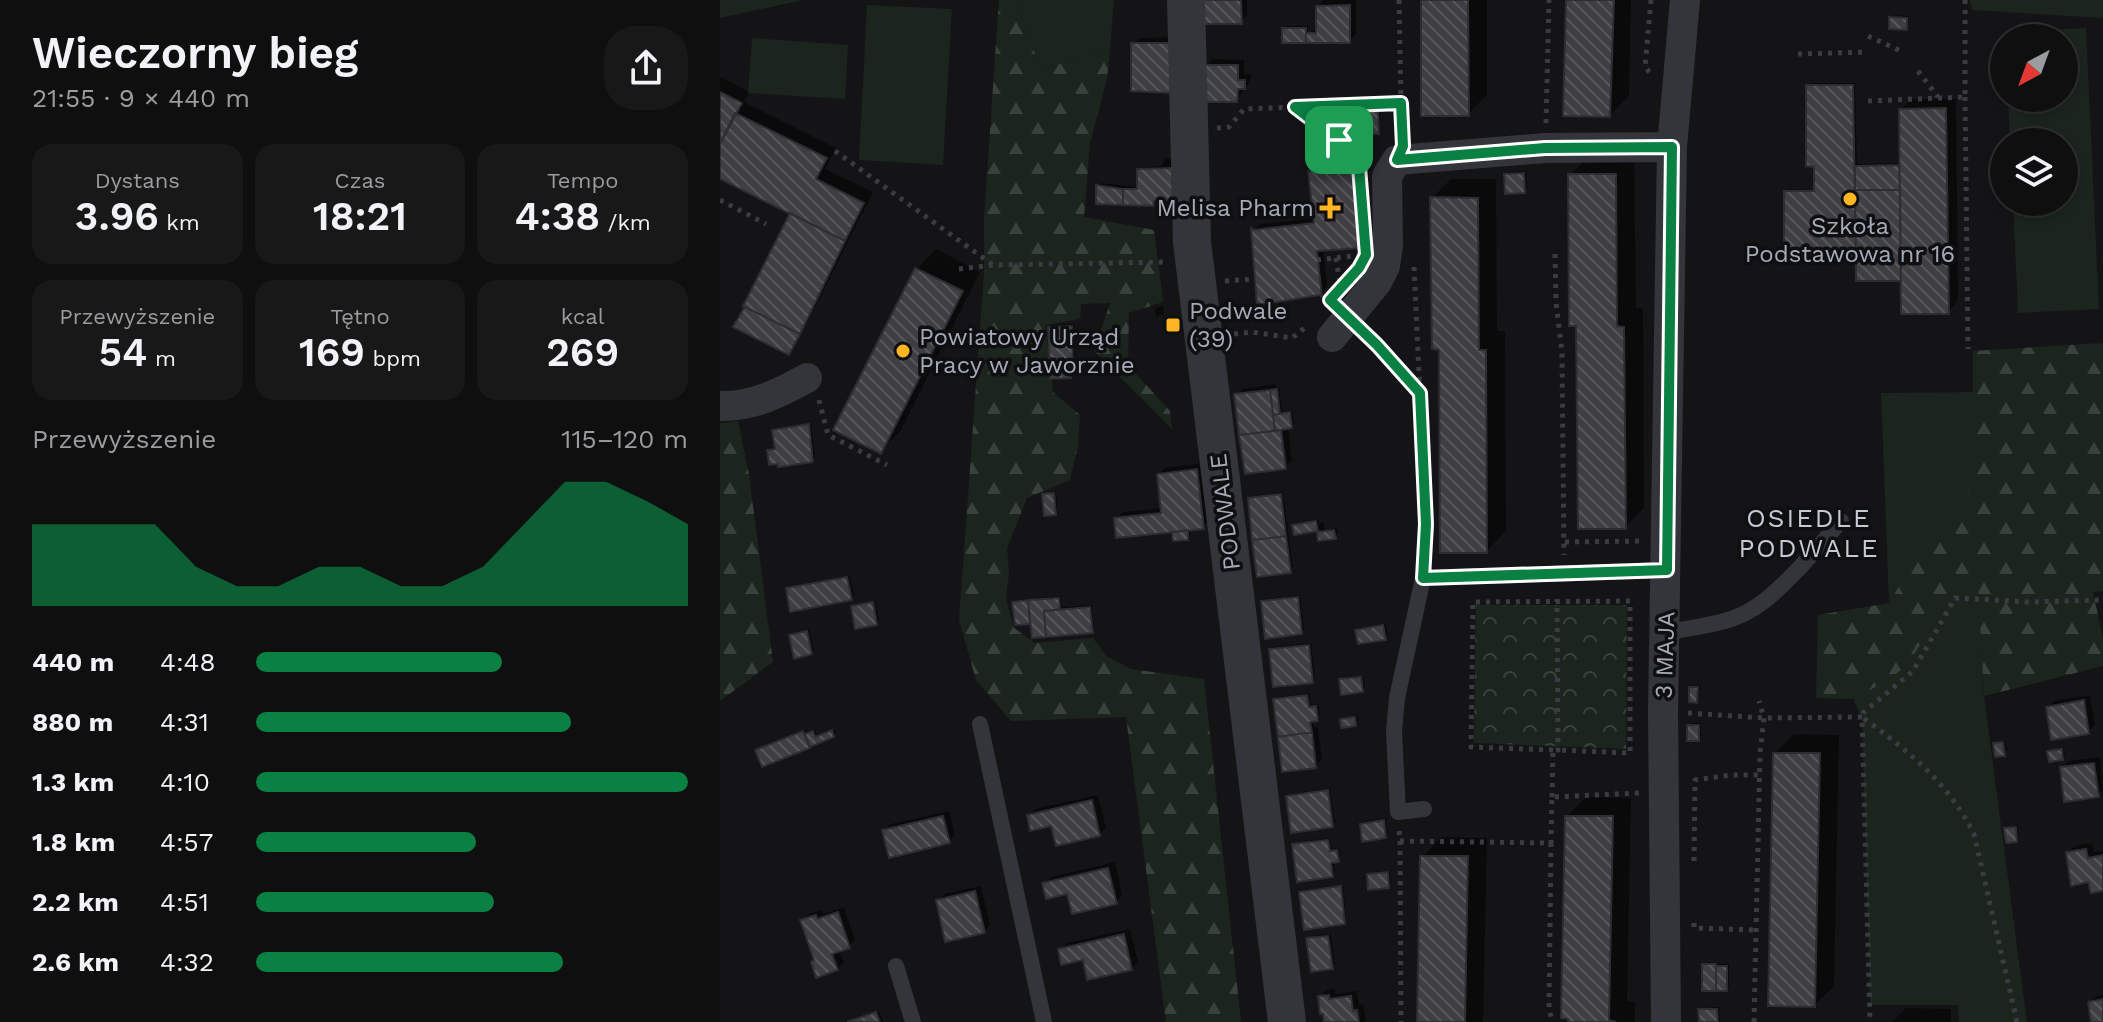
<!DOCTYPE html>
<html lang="pl">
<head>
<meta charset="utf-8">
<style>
  body { margin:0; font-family:"Work Sans",sans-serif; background:#181819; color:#f1f3f6; height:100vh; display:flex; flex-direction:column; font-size:30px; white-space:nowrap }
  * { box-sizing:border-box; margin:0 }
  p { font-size:26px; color:#9b9c9f }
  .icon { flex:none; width:44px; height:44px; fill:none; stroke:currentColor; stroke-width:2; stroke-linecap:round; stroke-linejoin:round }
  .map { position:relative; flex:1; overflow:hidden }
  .drawer { display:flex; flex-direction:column; background:#0f0f10; width:720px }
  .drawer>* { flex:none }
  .needle { width:52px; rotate:221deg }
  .controls { position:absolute; left:1270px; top:24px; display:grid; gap:16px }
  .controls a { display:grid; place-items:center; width:88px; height:88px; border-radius:50%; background:#0f0f10; box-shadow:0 4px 12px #0003,0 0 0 2px #2f2f30; font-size:40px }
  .pin { position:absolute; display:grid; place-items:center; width:68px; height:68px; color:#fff; margin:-34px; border-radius:16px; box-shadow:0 4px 12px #0006 }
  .round { display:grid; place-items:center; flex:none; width:84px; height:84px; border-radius:32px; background:#181819 }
  .head { display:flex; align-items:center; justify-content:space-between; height:136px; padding:0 32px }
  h1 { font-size:44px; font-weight:600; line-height:60px }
  .figures { display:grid; grid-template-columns:repeat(3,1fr); gap:12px; height:136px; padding:8px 32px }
  .figures div { display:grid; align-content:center; border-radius:20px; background:#181819; text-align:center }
  .figures b { font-size:40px; font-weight:600 }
  .figures small { font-size:22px; font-weight:400 }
  .figures p { font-size:22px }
  .chart { height:224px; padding:16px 32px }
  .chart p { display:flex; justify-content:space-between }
  .chart svg { width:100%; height:144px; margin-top:8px; fill:#0b8043; opacity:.7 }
  ul { padding:0 32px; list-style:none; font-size:26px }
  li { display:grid; grid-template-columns:128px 96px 1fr; align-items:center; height:60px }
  li i { height:20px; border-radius:10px; background:#0b8043 }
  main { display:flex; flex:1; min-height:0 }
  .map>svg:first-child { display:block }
  .grass { fill:#1b241d }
  .forest { fill:url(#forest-firs) }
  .park { fill:url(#park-crowns) }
  .shadow { fill:#0007 }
  .building { fill:url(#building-back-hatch); stroke:#2d2d32; stroke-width:2 }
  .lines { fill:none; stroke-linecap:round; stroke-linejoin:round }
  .path { stroke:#3a3c42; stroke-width:5; stroke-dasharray:4 6; stroke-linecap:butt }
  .service { stroke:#34353b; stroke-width:16 }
  .minor { stroke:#34353b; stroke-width:30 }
  .tertiary { stroke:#34353b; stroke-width:38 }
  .route-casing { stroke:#fff; stroke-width:16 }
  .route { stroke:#0b8043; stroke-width:10 }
  .poi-dot { fill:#ffb622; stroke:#0f0f11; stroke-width:3 }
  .labels { text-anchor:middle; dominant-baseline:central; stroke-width:7; stroke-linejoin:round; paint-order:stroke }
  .poi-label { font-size:24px; fill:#a4aab7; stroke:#0f0f11; text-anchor:start }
  .street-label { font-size:24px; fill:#a4aab7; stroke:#0f0f11 }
  .neighbourhood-label { font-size:26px; letter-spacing:2px; fill:#c5c9d3; stroke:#0f0f11 }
</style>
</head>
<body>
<main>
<section class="drawer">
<div class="head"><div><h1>Wieczorny bieg</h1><p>21:55 · 9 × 440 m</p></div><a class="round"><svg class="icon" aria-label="share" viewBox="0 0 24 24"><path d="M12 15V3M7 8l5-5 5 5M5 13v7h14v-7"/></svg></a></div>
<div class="figures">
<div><p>Dystans</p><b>3.96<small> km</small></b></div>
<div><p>Czas</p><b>18:21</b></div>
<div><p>Tempo</p><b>4:38<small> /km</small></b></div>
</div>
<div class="figures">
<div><p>Przewyższenie</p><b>54<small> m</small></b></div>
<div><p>Tętno</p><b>169<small> bpm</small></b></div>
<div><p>kcal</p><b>269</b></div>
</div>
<div class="chart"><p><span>Przewyższenie</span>115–120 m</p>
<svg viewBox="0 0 160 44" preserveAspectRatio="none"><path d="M0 44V19L10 19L20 19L30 19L40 32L50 38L60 38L70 32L80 32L90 38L100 38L110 32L120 19L130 6L140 6L150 12L160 19V44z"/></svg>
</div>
<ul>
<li><b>440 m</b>4:48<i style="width:57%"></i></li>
<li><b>880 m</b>4:31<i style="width:73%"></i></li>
<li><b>1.3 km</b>4:10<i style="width:100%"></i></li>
<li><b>1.8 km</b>4:57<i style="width:51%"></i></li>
<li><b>2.2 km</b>4:51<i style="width:55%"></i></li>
<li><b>2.6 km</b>4:32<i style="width:71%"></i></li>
</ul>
</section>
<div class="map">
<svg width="1383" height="1022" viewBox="0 0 1383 1022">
  <defs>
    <pattern id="forest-firs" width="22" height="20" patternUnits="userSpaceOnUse" patternTransform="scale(2)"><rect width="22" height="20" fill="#1b241d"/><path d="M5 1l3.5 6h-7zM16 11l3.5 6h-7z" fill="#39413c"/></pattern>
    <pattern id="park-crowns" width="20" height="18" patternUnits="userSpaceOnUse" patternTransform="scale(2)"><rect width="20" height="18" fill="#1b241d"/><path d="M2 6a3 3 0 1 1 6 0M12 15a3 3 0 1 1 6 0" fill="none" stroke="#39413c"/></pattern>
    <pattern id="building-back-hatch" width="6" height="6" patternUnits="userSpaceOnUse" patternTransform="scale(2)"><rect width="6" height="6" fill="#3e3e43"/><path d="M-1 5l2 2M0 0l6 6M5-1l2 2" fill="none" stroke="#57575c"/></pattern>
  </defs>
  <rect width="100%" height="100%" fill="#141416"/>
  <path class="grass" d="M0,0H83L0,18Z
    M296,0H394L390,49L321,70Z
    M1250,0H1383V18L1252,10Z
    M147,5L232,9L223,165L139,160Z
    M1366,28L1379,309L1298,313L1293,202H1344V142H1290L1288,98H1344V38H1285V32Z
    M32,38L128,45L125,99L28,93Z
    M1253,392V487L1264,696L1307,1022H1239L1238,1005H1150L1142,718L1133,699L1154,652L1169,603L1161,393Z"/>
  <path class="forest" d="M279,0H296L321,70L390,49L387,79L370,143L364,217L434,230L443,302L409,313L408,365L450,411L452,429L374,351L390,303L361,304L360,319L325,325L333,392L360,415L358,446L350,480L307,498L287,548L289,573L286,599L294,628L315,643L373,638L386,656L411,669L484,679L521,1022H446L406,717L291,721L256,680L239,620L264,274V218Z
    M1383,343V591L1373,592L1383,638V666L1264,696L1258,589L1231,594L1187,666L1161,684L1133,699L1096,698L1098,615L1169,603L1207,540L1253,487V351Z
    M18,421L29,474L53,662L0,701V423Z"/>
  <path class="park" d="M756,605H907L906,749L754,743Z"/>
  <path class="shadow" d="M486,0H527V15L521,22Z
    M604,0H636V34L630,41H588L564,29L566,26H588V34L598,27V6Z
    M703,0H767V95L748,114Z
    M848,0H911L909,96L890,115Z
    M1174,15L1189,16L1188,25L1186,28L1171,18Z
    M456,37L450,91L413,44L420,38Z
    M492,59L524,60V74H531L530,81L517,100L486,66Z
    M0,77L29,92L24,102L116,148L105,169L153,192L88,321L79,330L73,213L0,176Z
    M1091,83H1135L1137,164L1181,163V110L1191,99H1236L1238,301L1228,312L1183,279L1138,259L1066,192L1069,189L1096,190L1088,86Z
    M636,107H660V129L658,132L633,110Z
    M869,156H914L916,308H923L924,508L905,527L858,324L850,175Z
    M445,158H454L455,195L436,199L433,204L378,186L381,183L419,187V170L422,167L442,166Z
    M637,162L644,240L638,246L603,248L607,286L601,293L533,231L540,224L595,218L590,172L597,166Z
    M806,171L807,188L804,191L786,174L789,172Z
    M731,179H776L777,331H785L786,531L767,551L721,348L712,198Z
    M216,249L260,272L180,432L160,451L116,429L197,269Z
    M443,305L444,314L436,317L435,309Z
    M354,324L355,363L350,376L330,327L333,325Z
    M556,384V388L559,387L562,412L572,411L574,424L568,427L572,461L565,467L516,395L523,389Z
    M91,423L95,457L92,460L49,451L57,447L54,431L57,428Z
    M483,463L489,520L483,527L470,528V535L467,538L454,530L396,519L403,512L442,508L439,474L445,468Z
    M336,491L338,510L335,513L324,495Z
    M563,492L573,568L570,571L530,498L532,496Z
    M599,519V523H604L605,530L617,528L618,534L600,539L598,529L576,533L575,525L577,523Z
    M130,575L134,595L131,598L68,589L71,586Z
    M580,595L584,630L581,632L543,602L546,599Z
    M341,596L342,607L372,605L374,628L372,631L312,622L296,623L294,603L297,600Z
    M155,601L159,620L156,623L133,607Z
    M665,623L668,635L665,638L637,630L640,628Z
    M89,629L94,650L91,652L71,635Z
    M591,643L595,679L592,681L551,650L554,647Z
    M643,676L645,687L642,690L621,680L624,677Z
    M974,685H980L979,698L977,701L971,688Z
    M589,693L591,705L599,704L600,716L592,720L594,727H598L602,759L595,766L555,700L558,697Z
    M1370,695L1375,725L1368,732L1328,708L1334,701Z
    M637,715L638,721L635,724L622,719Z
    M972,723H981V736L978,739L969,725Z
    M86,729L88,733L95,730L98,736L114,729L116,733L43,764L38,750L40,748Z
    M1074,734L1119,735L1114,986L1095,1005L1055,753Z
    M1285,740L1287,751L1284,754L1275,744Z
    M1344,747L1345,755L1343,758L1329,752Z
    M1380,757L1383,790L1378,796L1342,767L1349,761Z
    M610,788L615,823L612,825L568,796L571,794Z
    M378,795L386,828L379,834L309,816L315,809Z
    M866,797L911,798L907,1001L915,1002V1022H850L847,816Z
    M229,811L235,835L229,842L164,831L171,824Z
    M666,818L668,834L665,837L642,824L644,821Z
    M1298,825L1299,837L1297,840L1287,828Z
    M722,837L767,838L763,1022H699L702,857Z
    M610,838L612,849L619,848L620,857L614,861L615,872L612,875L574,845L577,842Z
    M1372,843L1374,852L1383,851V888L1370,880L1348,852L1355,846Z
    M395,862L402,895L396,902L325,883L331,877Z
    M670,871L671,884L668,886L649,875L652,872Z
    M623,885L626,919L624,922L581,893L584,890Z
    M261,886L270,925L264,931L218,901L224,894Z
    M124,907L135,940L129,946L119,950L124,962L117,969L96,959L83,921L89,914L102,910L103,914Z
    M410,929L418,962L411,969L340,950L347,943Z
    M611,934L615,964L612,967L588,939L591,936Z
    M987,962L1009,964V986L1006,989L984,965Z
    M615,989V994L637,991L639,1005L643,1004L646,1022H605L600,996L607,990Z
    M1383,995V1022H1373L1370,1003L1376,996Z
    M999,1007L1000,1022H981L980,1010L983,1008Z
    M1186,1008L1231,1009V1022H1172Z
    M159,1011L163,1022H126Z"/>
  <path class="building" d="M484,0H521L522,24H484Z
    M701,0H748L749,116H701Z
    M846,0H894L890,117L843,116Z
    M630,5V43H586V33H596V6Z
    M1169,17L1187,18V30L1169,29Z
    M562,28H586V43H562Z
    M411,43H451L450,93L411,91Z
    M484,65H518V80H525V89H518L517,102H483Z
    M1086,85H1133L1136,261L1064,262V191H1094V167L1086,166Z
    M0,92L22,103L0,144Z
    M1226,108L1229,314H1181L1179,109Z
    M631,109H658L659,134H631Z
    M15,113L107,158L96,179L144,203L125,241L0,179V144Z
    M1179,165L1180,190H1135V166Z
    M633,167L631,169L641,248L597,251L602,297L599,295L537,305L531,228L533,230L594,223L588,171Z
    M452,168L453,200L434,201L433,206L403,205V189H417V169Z
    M804,173L805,193L785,194L784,174Z
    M848,174H896L897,326L904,327L906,529H858L856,326H849Z
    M376,185L403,189V205L376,204Z
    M1135,190H1180L1181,281H1136Z
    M710,197L758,198L759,350H766L767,553H720L719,350L712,349Z
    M70,213L125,241L80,334L23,306Z
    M195,268L243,291L161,454L113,430Z
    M23,306L80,334L69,355L13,327L24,308Z
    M352,326L353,367L330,368L328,327Z
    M350,367L351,378L330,379V368Z
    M557,389L560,414L553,415L550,390Z
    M550,390L555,431L519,435L514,394Z
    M570,412L572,428L555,431L553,415Z
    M89,424L93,462L58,467V464L49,465L47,450L55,449L52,430Z
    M561,430L566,469L525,474L519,435Z
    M477,469L484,529L396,538L394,518L441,513L437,474Z
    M334,493L336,515L324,516L322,494Z
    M561,494L566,536L532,540L528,498Z
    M596,521L598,531L574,535L572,525Z
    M468,530V540L453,541L452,532Z
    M614,530L616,539L598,541L597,532Z
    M566,536L571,573L537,577L532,540Z
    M127,577L132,600L70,612L66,588Z
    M578,597L582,634L545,639L541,601Z
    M339,598L340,609L324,611L326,637L312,638L308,600Z
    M308,600L310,624L295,625L292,602Z
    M153,602L157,625L135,629L131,606Z
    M370,607L373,633L326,637L324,611Z
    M663,625L666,640L638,644L635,630Z
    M87,631L92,654L74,659L69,635Z
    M589,645L593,683L553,687L549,649Z
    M641,677L643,692L621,695L619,679Z
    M969,687H978L977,703L969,702Z
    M587,695L589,707L596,706L598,721L590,722L592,732L558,737L553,699Z
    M1364,700L1369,734L1331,740L1326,707Z
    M635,717L636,726L621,728L620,719Z
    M967,725H979V741H967Z
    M112,730L114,737L90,747L85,734L93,731L95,737Z
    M83,731L90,748L42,767L35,750Z
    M592,732L596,768L562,772L558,737Z
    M1283,742L1285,756L1275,757L1273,743Z
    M1342,749L1343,760L1329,762L1327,751Z
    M1053,753H1100L1095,1007L1048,1006Z
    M1374,763L1379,797L1344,802L1340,767Z
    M608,790L613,827L571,833L566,796Z
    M372,800L380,836L336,846L331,826L310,831L307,815Z
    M223,816L230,843L169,858L162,830Z
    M845,816H893L889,1020L896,1022H848V1019L841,1018Z
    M664,820L666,838L642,842L640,824Z
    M1296,827L1297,842L1286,843L1284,828Z
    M608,840L610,851L617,850L619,862L611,863L613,877L577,882L572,844Z
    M1366,849L1368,858L1383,855V891L1371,893L1368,882L1351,886L1346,852Z
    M700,856H748L745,1022H697Z
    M388,868L397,904L352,914L347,894L326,899L322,883Z
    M668,872L669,888L648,890L647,874Z
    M621,886L625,924L584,930L579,892Z
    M255,891L265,933L225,942L216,900Z
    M118,912L130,948L112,954L118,970L96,978L91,962L94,960L80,920L96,915L97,919Z
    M404,934L412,970L367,980L363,960L341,965L338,949Z
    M608,936L613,969L591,972L586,938Z
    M982,964H996V991H982Z
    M996,966H1007V991H996Z
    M609,995V999L631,996L633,1011L637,1010L639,1022H604L603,1014H600L598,996Z
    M1383,999V1022H1371L1368,1002Z
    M978,1009H997L998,1022H979Z
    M156,1012L160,1022H127Z"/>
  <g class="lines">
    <path class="path" d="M679,0L681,103
      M931,0L925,67L932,75
      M1148,36L1181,51
      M1078,54L1148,52
      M1198,71L1218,97
      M1245,97L1248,349
      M1148,101L1245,97V0
      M576,107L621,142L620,152L640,170
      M826,123L829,0
      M497,128L509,127L524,109L681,103L683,136
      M115,151L273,265
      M0,200L46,224
      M835,254L836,303L842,352L844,555
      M616,258L620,284
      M597,260L642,255
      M694,267L706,524L704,561
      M239,269L274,265L447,262
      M505,281L535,279
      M514,334L532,332L572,338L587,326
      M646,334L699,391
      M99,400L108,435L167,465
      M845,542L919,541
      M968,713L1044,718L1142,717L1150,1022
      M833,750L751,747L753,602L910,601V753L838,750
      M832,797L833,750H838L837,599
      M679,831L680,841L831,843L832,797L919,793
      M680,841L681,1022
      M831,843L829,1008L832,1022
      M974,861L975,780L1011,775H1039
      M974,923V928L1036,930
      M1034,1022L1040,753L1044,718L1039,701
      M1297,1022L1254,834C1228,782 1188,751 1142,717L1143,713L1193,671L1235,598L1311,602L1383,600"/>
    <path class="service" d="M945,633C972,627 1005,625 1029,611C1059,595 1098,547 1121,521
      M260,724L324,1022
      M704,809L678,812L674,732L677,698L703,578L947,570
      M176,966L193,1022"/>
    <path class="minor" d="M612,337L657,282L665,266L668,245L667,176L677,160L825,148L952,147
      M0,406C32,407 60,393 87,378
      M946,1022L943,712L952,147L965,0"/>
    <path class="tertiary" d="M466,0L472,242L567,1022"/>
  </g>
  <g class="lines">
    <g class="route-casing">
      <path id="route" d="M681,103L683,146L677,160L825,148L952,147L947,570L703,578L706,524L700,393L657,345L610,300L639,268L646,255L639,167L620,152L621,142L575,107Z"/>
    </g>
    <use href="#route" class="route"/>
  </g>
  <g class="poi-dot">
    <circle cx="1130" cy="199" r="8"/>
    <path d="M606 196h8v8h8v8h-8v8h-8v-8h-8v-8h8z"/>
    <rect x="445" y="317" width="16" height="16" rx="4"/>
    <circle cx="183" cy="351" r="8"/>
  </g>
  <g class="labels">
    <g class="poi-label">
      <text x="594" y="208" text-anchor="end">Melisa Pharm</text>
      <text x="1130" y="226" text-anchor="middle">Szkoła<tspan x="1130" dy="28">Podstawowa nr 16</tspan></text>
      <text x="469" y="311">Podwale<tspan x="469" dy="28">(39)</tspan></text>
      <text x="199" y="337">Powiatowy Urząd<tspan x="199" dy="28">Pracy w Jaworznie</tspan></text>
    </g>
    <g class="street-label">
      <text transform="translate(505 512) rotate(-97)">PODWALE</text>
      <text transform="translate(945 655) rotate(-88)">3 MAJA</text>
    </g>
    <g class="neighbourhood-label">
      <text x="1089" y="518">OSIEDLE<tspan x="1089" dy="30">PODWALE</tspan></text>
    </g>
  </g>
</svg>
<div class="controls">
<a><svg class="needle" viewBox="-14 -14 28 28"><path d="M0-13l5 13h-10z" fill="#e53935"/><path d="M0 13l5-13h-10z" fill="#9b9c9f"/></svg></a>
<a><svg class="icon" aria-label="layers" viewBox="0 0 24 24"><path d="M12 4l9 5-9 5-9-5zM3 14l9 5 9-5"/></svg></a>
</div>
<div class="pin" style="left:619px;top:140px;background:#1e9e55"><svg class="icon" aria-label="arrive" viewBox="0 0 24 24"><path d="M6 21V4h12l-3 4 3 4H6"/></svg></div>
</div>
</main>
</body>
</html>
